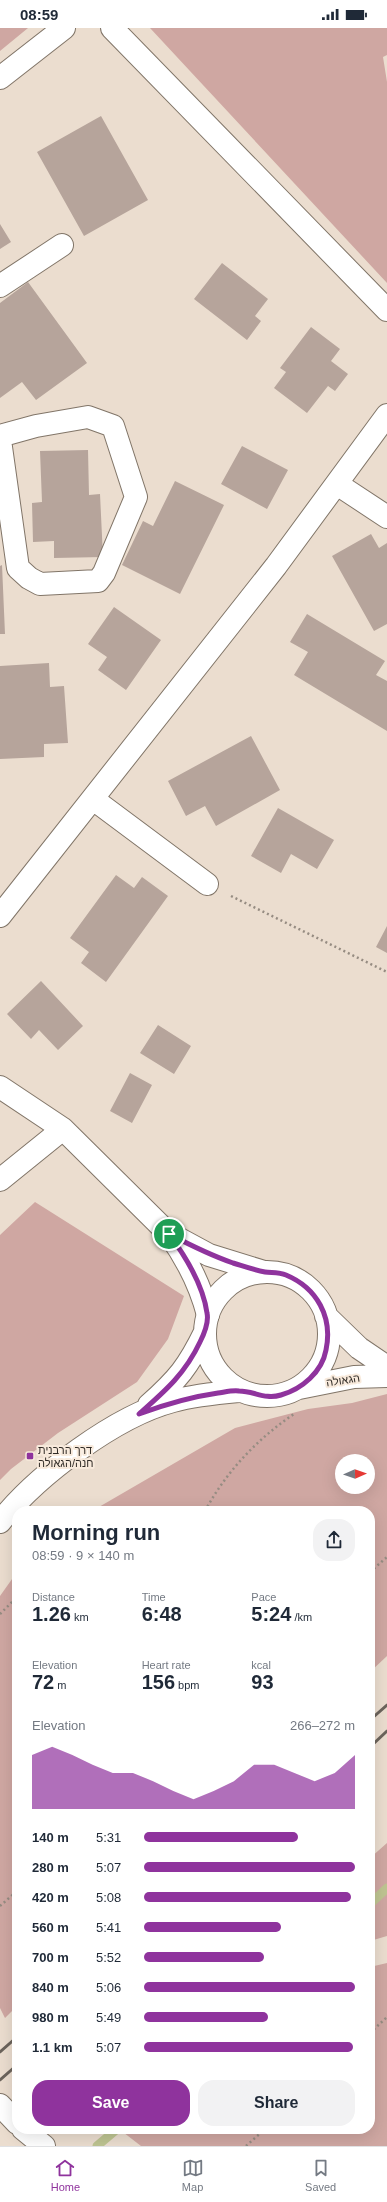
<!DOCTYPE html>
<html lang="en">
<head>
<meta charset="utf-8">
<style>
  body { margin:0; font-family:Arial,"Noto Sans Hebrew",sans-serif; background:#f2f2f3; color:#1f2937; height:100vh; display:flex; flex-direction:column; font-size:15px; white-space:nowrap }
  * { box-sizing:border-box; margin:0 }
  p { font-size:13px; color:#747a83 }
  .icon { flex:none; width:22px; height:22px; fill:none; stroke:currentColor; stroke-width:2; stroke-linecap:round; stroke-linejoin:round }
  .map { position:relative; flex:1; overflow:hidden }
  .side { position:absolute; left:12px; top:1478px; width:363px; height:628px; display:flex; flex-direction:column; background:#fff; border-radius:16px; box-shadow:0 4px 16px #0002 }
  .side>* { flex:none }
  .needle { width:26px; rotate:88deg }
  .tools { position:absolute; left:335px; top:1426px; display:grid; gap:8px }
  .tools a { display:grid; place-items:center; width:40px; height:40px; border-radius:50%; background:#fff; box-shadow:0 4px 16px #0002; font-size:20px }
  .pin { position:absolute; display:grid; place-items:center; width:34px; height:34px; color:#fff; margin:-17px; border:2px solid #fff; border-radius:50%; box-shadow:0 1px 4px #0007 }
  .round { display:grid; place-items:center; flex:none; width:42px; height:42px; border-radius:16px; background:#f2f2f3 }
  .overview { display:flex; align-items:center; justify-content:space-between; height:68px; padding:0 20px }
  h1 { font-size:22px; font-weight:700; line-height:30px }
  .stats { display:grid; grid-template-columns:repeat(3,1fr); gap:6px; height:68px; padding:4px 20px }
  .stats div { display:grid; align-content:center }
  .stats b { font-size:20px; font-weight:700 }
  .stats small { font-size:11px; font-weight:400 }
  .stats p { font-size:11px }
  .chart { height:112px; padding:8px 20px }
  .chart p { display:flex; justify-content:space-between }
  .chart svg { width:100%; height:72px; margin-top:4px; fill:#8f339d; opacity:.7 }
  .action { display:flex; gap:8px; margin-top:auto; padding:8px 20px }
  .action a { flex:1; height:46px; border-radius:16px; background:#8f339d; color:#fff; font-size:16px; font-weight:700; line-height:46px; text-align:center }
  .action a+a { background:#f2f2f3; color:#1f2937 }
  ul { padding:0 20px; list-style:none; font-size:13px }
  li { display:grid; grid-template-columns:64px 48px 1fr; align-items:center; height:30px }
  li i { height:10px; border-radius:5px; background:#8f339d }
  .status { display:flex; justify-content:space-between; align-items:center; height:28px; padding:0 20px; background:#fff; direction:ltr }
  .status svg { height:11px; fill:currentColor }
  .tabs { display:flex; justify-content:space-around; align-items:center; height:56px; border-top:1px solid #e0e1e3; background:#fff; font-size:11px; color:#747a83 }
  .tabs a { display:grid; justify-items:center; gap:2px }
  .tabs .on { color:#8f339d }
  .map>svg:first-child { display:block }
  .green { fill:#cfa7a2; fill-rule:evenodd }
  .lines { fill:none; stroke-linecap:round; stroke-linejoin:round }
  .stream { stroke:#bec491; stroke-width:9 }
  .building { fill:#b6a49b }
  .minor-casing { stroke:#817568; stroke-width:24 }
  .major-casing { stroke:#817568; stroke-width:24 }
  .path { stroke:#968c82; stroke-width:2.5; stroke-dasharray:2 3; stroke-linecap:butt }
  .minor { stroke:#fff; stroke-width:22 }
  .major { stroke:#fff; stroke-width:22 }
  .rail { stroke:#6c645c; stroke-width:3 }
  .route-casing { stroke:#fff; stroke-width:8 }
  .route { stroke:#8f339d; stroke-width:5 }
  .poi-dot { fill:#8f339d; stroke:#f8eadc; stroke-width:1.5 }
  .labels { text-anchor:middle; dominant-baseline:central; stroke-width:4; stroke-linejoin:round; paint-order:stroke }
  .street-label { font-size:11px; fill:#302b26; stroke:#f8eadc }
  .poi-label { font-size:11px; fill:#302b26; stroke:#f8eadc; text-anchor:start }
</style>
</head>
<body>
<div class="status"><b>08:59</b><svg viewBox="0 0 49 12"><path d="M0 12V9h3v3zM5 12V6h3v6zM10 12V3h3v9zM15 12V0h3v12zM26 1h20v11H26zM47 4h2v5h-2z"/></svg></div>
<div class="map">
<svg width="387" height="2118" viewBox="0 0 387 2118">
  <rect width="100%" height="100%" fill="#ebddcf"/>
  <path class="green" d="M0,0H28L0,23Z
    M150,0H387V27L383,29L387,54V255Z
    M35,1174L184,1268L168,1311L137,1354L58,1405L11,1441L0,1452V1207Z
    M387,1366V1628L370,1644V1483H92L235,1400L308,1381L352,1375ZM342,1433H368V1459H342Z
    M17,1544V1978L5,1990L0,1980V1568Z
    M387,1815V1908L370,1913V1830Z
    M387,1935V2118H141L119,2101H370V1939Z"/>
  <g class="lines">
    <path class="stream" d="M370,1876L387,1860
      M97,2118L117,2101"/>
  </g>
  <path class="building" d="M101,88L148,172L84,208L37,124Z
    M0,196L11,214L0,221Z
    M222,235L268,271L255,288L261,293L247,312L194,271Z
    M28,254L87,335L36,372L22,354L0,370V275Z
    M311,299L340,321L331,333L348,346L335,363L328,358L307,385L274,360L286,344L280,340Z
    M242,418L288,442L267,481L221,456Z
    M88,422L89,467L100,466L103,529L54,530V513L33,514L32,475L42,474L40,423Z
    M175,453L224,477L180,566L122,537L143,493L153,498Z
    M371,506L379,520L387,515V596L374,603L332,528Z
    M2,537L5,606H0V538Z
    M114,579L161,612L126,662L98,642L107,629L88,616Z
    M307,586L385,633L376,647L387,653V703L294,647L308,624L290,614Z
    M49,635L50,659L64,658L68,715L44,716V729L0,731V638Z
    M251,708L280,762L216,798L205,778L186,788L168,753Z
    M278,780L334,812L317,841L291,826L281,845L251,828Z
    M116,847L134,860L142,849L168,868L106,954L81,935L89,924L70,910Z
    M387,898V925L376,919Z
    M41,953L83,998L58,1022L39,1002L31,1011L7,986Z
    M158,997L191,1018L174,1046L140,1025Z
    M130,1045L152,1057L132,1095L110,1083Z"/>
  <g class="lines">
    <g class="minor-casing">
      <path id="minor" d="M112,0L387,282
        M0,50L64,0
        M0,258L62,217
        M0,408L36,398L88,389L113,398L136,469L104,545L98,553L40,556L29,550L18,540L0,412
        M337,456L387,489
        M93,771L207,856
        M0,888L276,538L387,387
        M0,1059L63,1101L169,1206C187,1231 200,1256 208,1287
        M0,1152L63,1101
        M172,1207L209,1227L264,1244"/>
    </g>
    <g class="major-casing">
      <path id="major" d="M205 1306a62 62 0 1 1 124 0a62 62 0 1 1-124 0Z
        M326,1288L359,1320L387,1339
        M299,1360L354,1349L387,1348
        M149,1377C178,1351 188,1339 205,1304
        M0,1494C37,1447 116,1388 173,1373C195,1367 218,1365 240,1363
        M0,2077L17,2095
        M23,2101L44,2118"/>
    </g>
    <path class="path" d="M231,868L387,944
      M205,1483C226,1444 257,1411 294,1386
      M370,1544L387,1529
      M0,1586L17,1569
      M0,1878L17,1863
      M370,2005L387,1989
      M246,2118L265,2101"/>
    <use href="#minor" class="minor"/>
    <use href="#major" class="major"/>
    <path class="rail" d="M370,1692L387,1677
      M370,1719L387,1703
      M0,2024L17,2009
      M0,2052L17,2037"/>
  </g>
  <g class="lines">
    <g class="route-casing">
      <path id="route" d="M169,1206C190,1217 210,1227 233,1235C243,1238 254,1242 265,1244C271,1245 279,1244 286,1247C317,1260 333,1289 326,1322C322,1344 302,1361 281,1367C265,1372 254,1363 239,1363C233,1362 225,1364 218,1365C190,1369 166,1376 139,1386C165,1363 185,1346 200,1314C204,1306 209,1294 207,1285C203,1256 186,1229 169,1206Z"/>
    </g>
    <use href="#route" class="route"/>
  </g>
  <rect class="poi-dot" x="26" y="1424" width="8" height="8" rx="2"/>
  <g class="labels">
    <g class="street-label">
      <text transform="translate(343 1352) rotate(-9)">הגאולה</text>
    </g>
    <g class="poi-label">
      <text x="38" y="1422">דרך הרבנית<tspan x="38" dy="13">חנה/הגאולה</tspan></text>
    </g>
  </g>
</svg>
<div class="tools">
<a><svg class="needle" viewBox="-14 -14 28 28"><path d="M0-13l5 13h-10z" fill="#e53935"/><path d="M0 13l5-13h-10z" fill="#747a83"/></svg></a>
</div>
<div class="pin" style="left:169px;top:1206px;background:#1e9e55"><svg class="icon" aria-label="arrive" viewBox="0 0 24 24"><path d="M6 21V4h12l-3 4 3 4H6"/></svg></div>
<section class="side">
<div class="overview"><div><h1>Morning run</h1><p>08:59 · 9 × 140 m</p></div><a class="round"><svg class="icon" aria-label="share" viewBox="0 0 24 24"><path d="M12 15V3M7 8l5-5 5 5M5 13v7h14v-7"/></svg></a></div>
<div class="stats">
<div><p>Distance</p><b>1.26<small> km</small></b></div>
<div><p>Time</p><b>6:48</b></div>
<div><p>Pace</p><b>5:24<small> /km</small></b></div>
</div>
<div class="stats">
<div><p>Elevation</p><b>72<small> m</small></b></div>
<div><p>Heart rate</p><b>156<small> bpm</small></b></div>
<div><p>kcal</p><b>93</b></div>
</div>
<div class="chart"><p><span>Elevation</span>266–272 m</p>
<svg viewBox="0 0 160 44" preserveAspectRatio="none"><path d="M0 44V11L10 6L20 11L30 17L40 22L50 22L60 27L70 33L80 38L90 33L100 27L110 17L120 17L130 22L140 27L150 22L160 11V44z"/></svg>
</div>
<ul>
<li><b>140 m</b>5:31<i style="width:73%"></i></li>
<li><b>280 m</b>5:07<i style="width:100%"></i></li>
<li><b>420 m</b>5:08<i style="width:98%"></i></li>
<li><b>560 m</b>5:41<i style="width:65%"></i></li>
<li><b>700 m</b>5:52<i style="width:57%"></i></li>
<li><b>840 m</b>5:06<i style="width:100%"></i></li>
<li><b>980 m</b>5:49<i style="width:59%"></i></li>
<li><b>1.1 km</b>5:07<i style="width:99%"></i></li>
</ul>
<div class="action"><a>Save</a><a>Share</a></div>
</section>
</div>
<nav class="tabs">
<a class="on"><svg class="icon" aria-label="home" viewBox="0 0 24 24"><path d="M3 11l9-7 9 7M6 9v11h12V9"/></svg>Home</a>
<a><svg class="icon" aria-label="map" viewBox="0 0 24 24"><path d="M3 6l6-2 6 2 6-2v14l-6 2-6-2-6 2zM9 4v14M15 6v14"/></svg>Map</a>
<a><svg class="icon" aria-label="saved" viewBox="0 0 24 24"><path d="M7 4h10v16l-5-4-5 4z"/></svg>Saved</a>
</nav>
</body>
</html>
